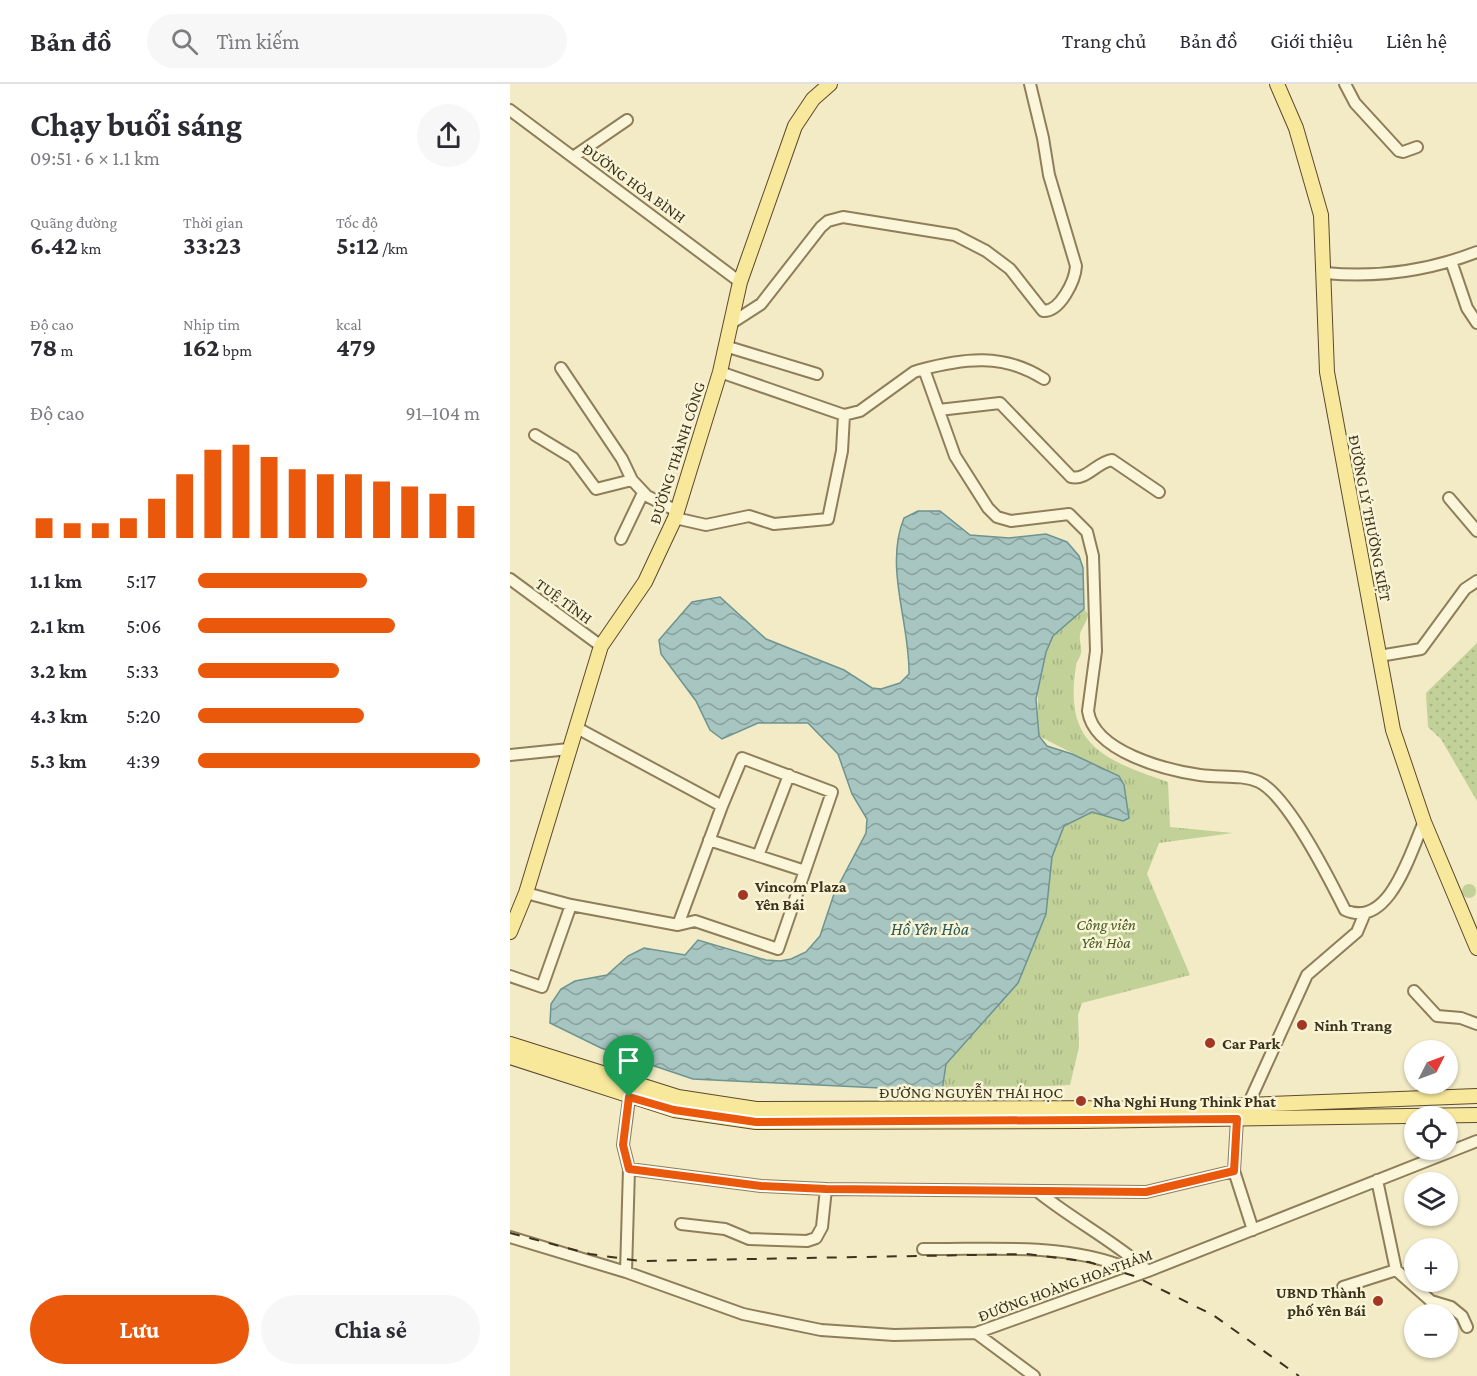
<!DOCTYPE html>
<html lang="vi">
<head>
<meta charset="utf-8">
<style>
  body { margin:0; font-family:"Crimson Pro",serif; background:#f7f7f7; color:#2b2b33; height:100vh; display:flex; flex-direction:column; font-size:22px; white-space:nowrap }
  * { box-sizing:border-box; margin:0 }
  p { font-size:20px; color:#7c7c81 }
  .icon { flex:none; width:33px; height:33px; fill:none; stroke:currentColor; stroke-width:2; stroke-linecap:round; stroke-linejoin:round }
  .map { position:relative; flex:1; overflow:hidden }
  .details { display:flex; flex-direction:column; background:#fff; width:510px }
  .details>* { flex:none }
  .needle { width:39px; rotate:48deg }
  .fabs { position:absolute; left:894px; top:956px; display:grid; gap:12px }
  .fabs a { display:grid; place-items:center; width:54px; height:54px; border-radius:50%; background:#fff; box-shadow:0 2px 4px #0004; font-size:30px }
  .pin { position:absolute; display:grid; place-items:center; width:51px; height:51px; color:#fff; margin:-62px -26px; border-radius:50% 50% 50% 0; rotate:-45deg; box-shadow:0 0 6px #0007 }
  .pin .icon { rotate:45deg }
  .round { display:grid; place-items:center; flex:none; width:63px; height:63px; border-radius:32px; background:#f7f7f7 }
  .headline { display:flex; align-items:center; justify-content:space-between; height:102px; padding:0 30px }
  h1 { font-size:33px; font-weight:700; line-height:45px }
  .figures { display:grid; grid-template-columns:repeat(3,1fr); gap:9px; height:102px; padding:6px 30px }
  .figures div { display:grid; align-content:center }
  .figures b { font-size:26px; font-weight:700 }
  .figures small { font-size:16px; font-weight:400 }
  .figures p { font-size:16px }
  .chart { height:168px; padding:12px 30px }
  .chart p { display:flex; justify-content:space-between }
  .chart svg { width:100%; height:108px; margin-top:6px; stroke:#ea580c; stroke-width:6 }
  .button { display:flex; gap:12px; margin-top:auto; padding:12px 30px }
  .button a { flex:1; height:69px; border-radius:36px; background:#ea580c; color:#fff; font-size:24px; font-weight:700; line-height:69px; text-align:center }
  .button a+a { background:#f7f7f7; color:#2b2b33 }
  ul { padding:0 30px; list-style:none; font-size:20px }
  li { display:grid; grid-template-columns:96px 72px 1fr; align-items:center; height:45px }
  li i { height:15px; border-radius:8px; background:#ea580c }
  header { display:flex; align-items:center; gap:36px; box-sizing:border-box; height:84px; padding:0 30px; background:#fff; border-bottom:2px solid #e1e1e2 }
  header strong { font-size:28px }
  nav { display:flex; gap:33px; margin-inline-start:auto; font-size:21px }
  .search { width:420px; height:54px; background:#f7f7f7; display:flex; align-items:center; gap:15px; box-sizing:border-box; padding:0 21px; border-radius:33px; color:#7c7c81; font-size:22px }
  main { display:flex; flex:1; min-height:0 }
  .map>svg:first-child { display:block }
  .grass { fill:url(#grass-dots) }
  .park { fill:url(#park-tufts) }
  .garden { fill:#c1d198 }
  .water { fill:url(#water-waves); stroke:#6d9490; stroke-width:1.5 }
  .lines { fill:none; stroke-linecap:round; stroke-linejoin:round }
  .minor-casing { stroke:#8e7e59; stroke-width:14 }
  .major-casing { stroke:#5c4a2e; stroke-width:16 }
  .minor { stroke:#fbf6d9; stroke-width:10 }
  .major { stroke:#f7e89b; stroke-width:14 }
  .rail { stroke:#3d321e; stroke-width:2; stroke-dasharray:10 10; stroke-linecap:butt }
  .route-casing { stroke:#fff; stroke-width:12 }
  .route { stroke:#ea580c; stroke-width:8 }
  .poi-dot { fill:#a23724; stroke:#f8f4d5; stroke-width:2 }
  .labels { text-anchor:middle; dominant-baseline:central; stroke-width:5; stroke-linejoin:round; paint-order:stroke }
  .street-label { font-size:16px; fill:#3d321e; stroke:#f8f4d5 }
  .poi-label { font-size:16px; font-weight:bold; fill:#3d321e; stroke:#f8f4d5; text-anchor:start }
  .park-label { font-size:16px; font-style:italic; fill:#455b23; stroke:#f8f4d5 }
  .water-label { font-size:18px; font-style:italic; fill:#2c5a5e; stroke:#f8f4d5 }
</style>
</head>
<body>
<header>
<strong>Bản đồ</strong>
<div class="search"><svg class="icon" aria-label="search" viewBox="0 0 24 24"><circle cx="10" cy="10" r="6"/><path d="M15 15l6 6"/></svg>Tìm kiếm</div>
<nav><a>Trang chủ</a><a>Bản đồ</a><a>Giới thiệu</a><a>Liên hệ</a></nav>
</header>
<main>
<section class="details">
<div class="headline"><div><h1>Chạy buổi sáng</h1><p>09:51 · 6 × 1.1 km</p></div><a class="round"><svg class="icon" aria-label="share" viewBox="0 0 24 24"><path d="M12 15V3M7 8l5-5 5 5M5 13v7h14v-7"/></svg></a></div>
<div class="figures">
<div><p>Quãng đường</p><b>6.42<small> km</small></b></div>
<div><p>Thời gian</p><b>33:23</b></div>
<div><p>Tốc độ</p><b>5:12<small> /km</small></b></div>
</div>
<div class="figures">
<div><p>Độ cao</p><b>78<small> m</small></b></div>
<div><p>Nhịp tim</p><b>162<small> bpm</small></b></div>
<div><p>kcal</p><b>479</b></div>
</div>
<div class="chart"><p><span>Độ cao</span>91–104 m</p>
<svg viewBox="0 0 160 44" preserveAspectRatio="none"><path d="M5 44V36M15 44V38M25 44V38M35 44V36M45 44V28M55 44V18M65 44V8M75 44V6M85 44V11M95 44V16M105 44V18M115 44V18M125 44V21M135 44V23M145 44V26M155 44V31"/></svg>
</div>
<ul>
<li><b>1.1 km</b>5:17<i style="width:60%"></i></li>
<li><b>2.1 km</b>5:06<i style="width:70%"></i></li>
<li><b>3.2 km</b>5:33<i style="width:50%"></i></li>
<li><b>4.3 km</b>5:20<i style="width:59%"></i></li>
<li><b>5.3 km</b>4:39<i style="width:100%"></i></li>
</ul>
<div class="button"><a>Lưu</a><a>Chia sẻ</a></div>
</section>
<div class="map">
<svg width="967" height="1292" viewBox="0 0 967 1292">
  <defs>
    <pattern id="grass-dots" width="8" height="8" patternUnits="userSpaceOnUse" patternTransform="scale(1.5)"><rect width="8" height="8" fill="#c1d198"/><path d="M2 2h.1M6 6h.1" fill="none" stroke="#a7b483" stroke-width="1.8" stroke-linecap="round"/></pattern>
    <pattern id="park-tufts" width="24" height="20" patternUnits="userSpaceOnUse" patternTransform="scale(1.5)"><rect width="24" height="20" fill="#c1d198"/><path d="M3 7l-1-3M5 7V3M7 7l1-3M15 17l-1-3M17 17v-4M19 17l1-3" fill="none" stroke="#a7b483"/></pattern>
    <pattern id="water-waves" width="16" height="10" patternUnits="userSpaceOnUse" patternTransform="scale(1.5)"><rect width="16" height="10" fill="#a7c5c1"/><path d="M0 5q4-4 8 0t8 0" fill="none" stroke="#89a19c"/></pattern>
  </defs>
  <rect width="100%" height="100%" fill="#f2ebc5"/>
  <path class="grass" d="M967,559V717L931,655L918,643L916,609Z"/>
  <path class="park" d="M574,525L578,530C577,539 571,544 570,551C569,557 572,563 571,569C570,574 566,578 566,582C553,661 594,676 658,698L660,743L723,749L649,759L637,790L680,891L572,919L568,931L569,963L560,1001L432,1007L436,980L508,899L536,830L542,773L554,742L582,728L613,737L562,669L529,652C527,623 526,578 543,552C550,542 565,534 574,525Z"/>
  <path class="garden" d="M952 807a7 7 0 1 1 14 0a7 7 0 1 1-14 0Z"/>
  <path class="water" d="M408,427H430L460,451L499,454L536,450L557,458L569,472L573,484L574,525L543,552L536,568L526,615L529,652L537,662L562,670L609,692L614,701L619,734L613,737L582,728L554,742L542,773L536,830L508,899L436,980L432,1007L183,995L91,964L40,939L41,920L51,905L65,897L97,891L118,872L134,864L175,871L188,856L256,876L270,877L281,875L296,868L310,852L324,810L356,749L357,735L342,710L328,670L298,639H248L212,655L200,646L186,617L151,570L149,556L182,518L210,513L256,555L334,586L362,604L371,605L390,599L399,590C400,539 374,483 394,434Z"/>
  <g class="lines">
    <g class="minor-casing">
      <path id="minor" d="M835,0L845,19L889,67L893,68L907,63
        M0,26L230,198
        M63,73L117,36
        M941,177L957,224L967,239
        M815,189C867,194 918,187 967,168
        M220,240L251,220L311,143L318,137L333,133L445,151L476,167L500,185L533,227C550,228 565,197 566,182L539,91L533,54L520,0
        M215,262L307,290
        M51,284L112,375L122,396L137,412L167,427
        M410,286C454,274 494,269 534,295
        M210,288L334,331L350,327L404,288L410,286L415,288L445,372L478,424L487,433L501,437L559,430L577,448L583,472L586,567L578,627C584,668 656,686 690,691C709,694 732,690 749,698C778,712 820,796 835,826C879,846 900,769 914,738
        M429,326L490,319L561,393C576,397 587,378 602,376L649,408
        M25,351L63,374L86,405L122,396
        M939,414L967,447
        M165,434L196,441L239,432L264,440L318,435L332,367L334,331
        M111,455L133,409
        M0,495L91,562
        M869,572L911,565L955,505L967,497
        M67,644L212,722L168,841
        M0,671L59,665
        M199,756L295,787
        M248,772L279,691
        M16,809L61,821
        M0,892L32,903L61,821L168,841L185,837L268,865L322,708L232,674L212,722
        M904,907L927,932L951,934L967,940
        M737,1023L797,891L847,848L855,829
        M727,1035L724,1087L743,1146
        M119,1085L251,1102L316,1105L636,1108L724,1087
        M867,1096L886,1186L921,1217L941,1223L952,1232L957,1243
        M527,1107C563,1136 604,1157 638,1187
        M171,1140L215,1145L239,1155L297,1157L306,1154L312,1143L316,1105
        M0,1153L116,1188L233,1230L311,1246L384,1251L466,1249L638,1187L967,1057
        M413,1165C484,1166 565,1157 630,1190
        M116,1188L119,1085L113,1061L120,1007
        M833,1203L886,1186
        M466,1249L524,1292"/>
    </g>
    <g class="major-casing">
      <path id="major" d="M767,0L786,44L811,131L817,288L883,646L914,738L967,864
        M0,848L16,809L91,562L135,498L165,434L210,288L230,198L285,42L303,15L320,0
        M0,960L168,1013L246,1025L658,1024L967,1012
        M0,973L164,1026L246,1038L569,1037L967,1031"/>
    </g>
    <use href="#minor" class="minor"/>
    <use href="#major" class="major"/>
    <path class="rail" d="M0,1149L80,1170L130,1177L517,1170L579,1178L624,1192L703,1231L789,1292"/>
  </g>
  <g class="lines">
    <g class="route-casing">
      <path id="route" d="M119,1013L164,1026L246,1038L727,1035L724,1087L636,1108L316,1105L251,1102L119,1085L113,1061Z"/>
    </g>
    <use href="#route" class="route"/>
  </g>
  <g class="poi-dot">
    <circle cx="233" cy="811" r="6"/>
    <circle cx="792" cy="941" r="6"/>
    <circle cx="700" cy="959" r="6"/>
    <circle cx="571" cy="1017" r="6"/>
    <circle cx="868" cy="1217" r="6"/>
  </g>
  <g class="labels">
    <g class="street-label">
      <text transform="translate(124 99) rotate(36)">ĐƯỜNG HÒA BÌNH</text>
      <text transform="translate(167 369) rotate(-72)">ĐƯỜNG THÀNH CÔNG</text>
      <text transform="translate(860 434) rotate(79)">ĐƯỜNG LÝ THƯỜNG KIỆT</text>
      <text transform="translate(54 517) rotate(36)">TUỆ TĨNH</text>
      <text x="461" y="1008">ĐƯỜNG NGUYỄN THÁI HỌC</text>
      <text transform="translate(555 1201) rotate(-20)">ĐƯỜNG HOÀNG HOA THÁM</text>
    </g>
    <g class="poi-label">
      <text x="245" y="802">Vincom Plaza<tspan x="245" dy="18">Yên Bái</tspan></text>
      <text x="804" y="941">Ninh Trang</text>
      <text x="712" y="959">Car Park</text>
      <text x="583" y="1017">Nha Nghi Hung Think Phat</text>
      <text x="856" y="1208" text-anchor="end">UBND Thành<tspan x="856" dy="18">phố Yên Bái</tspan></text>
    </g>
    <g class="park-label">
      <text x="596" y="840">Công viên<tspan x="596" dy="18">Yên Hòa</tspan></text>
    </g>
    <g class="water-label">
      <text x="420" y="845">Hồ Yên Hòa</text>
    </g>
  </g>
</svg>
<div class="fabs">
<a><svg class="needle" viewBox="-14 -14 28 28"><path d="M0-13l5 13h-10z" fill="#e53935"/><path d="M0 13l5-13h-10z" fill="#7c7c81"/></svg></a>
<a><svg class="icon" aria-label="locate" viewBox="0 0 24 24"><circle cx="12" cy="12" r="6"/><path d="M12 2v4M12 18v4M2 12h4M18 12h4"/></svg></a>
<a><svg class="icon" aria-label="layers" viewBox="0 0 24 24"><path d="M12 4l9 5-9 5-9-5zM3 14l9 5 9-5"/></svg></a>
<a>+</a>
<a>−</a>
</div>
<div class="pin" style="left:119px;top:1013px;background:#1e9e55"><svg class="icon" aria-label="arrive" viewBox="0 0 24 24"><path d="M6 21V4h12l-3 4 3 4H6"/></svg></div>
</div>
</main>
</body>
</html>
